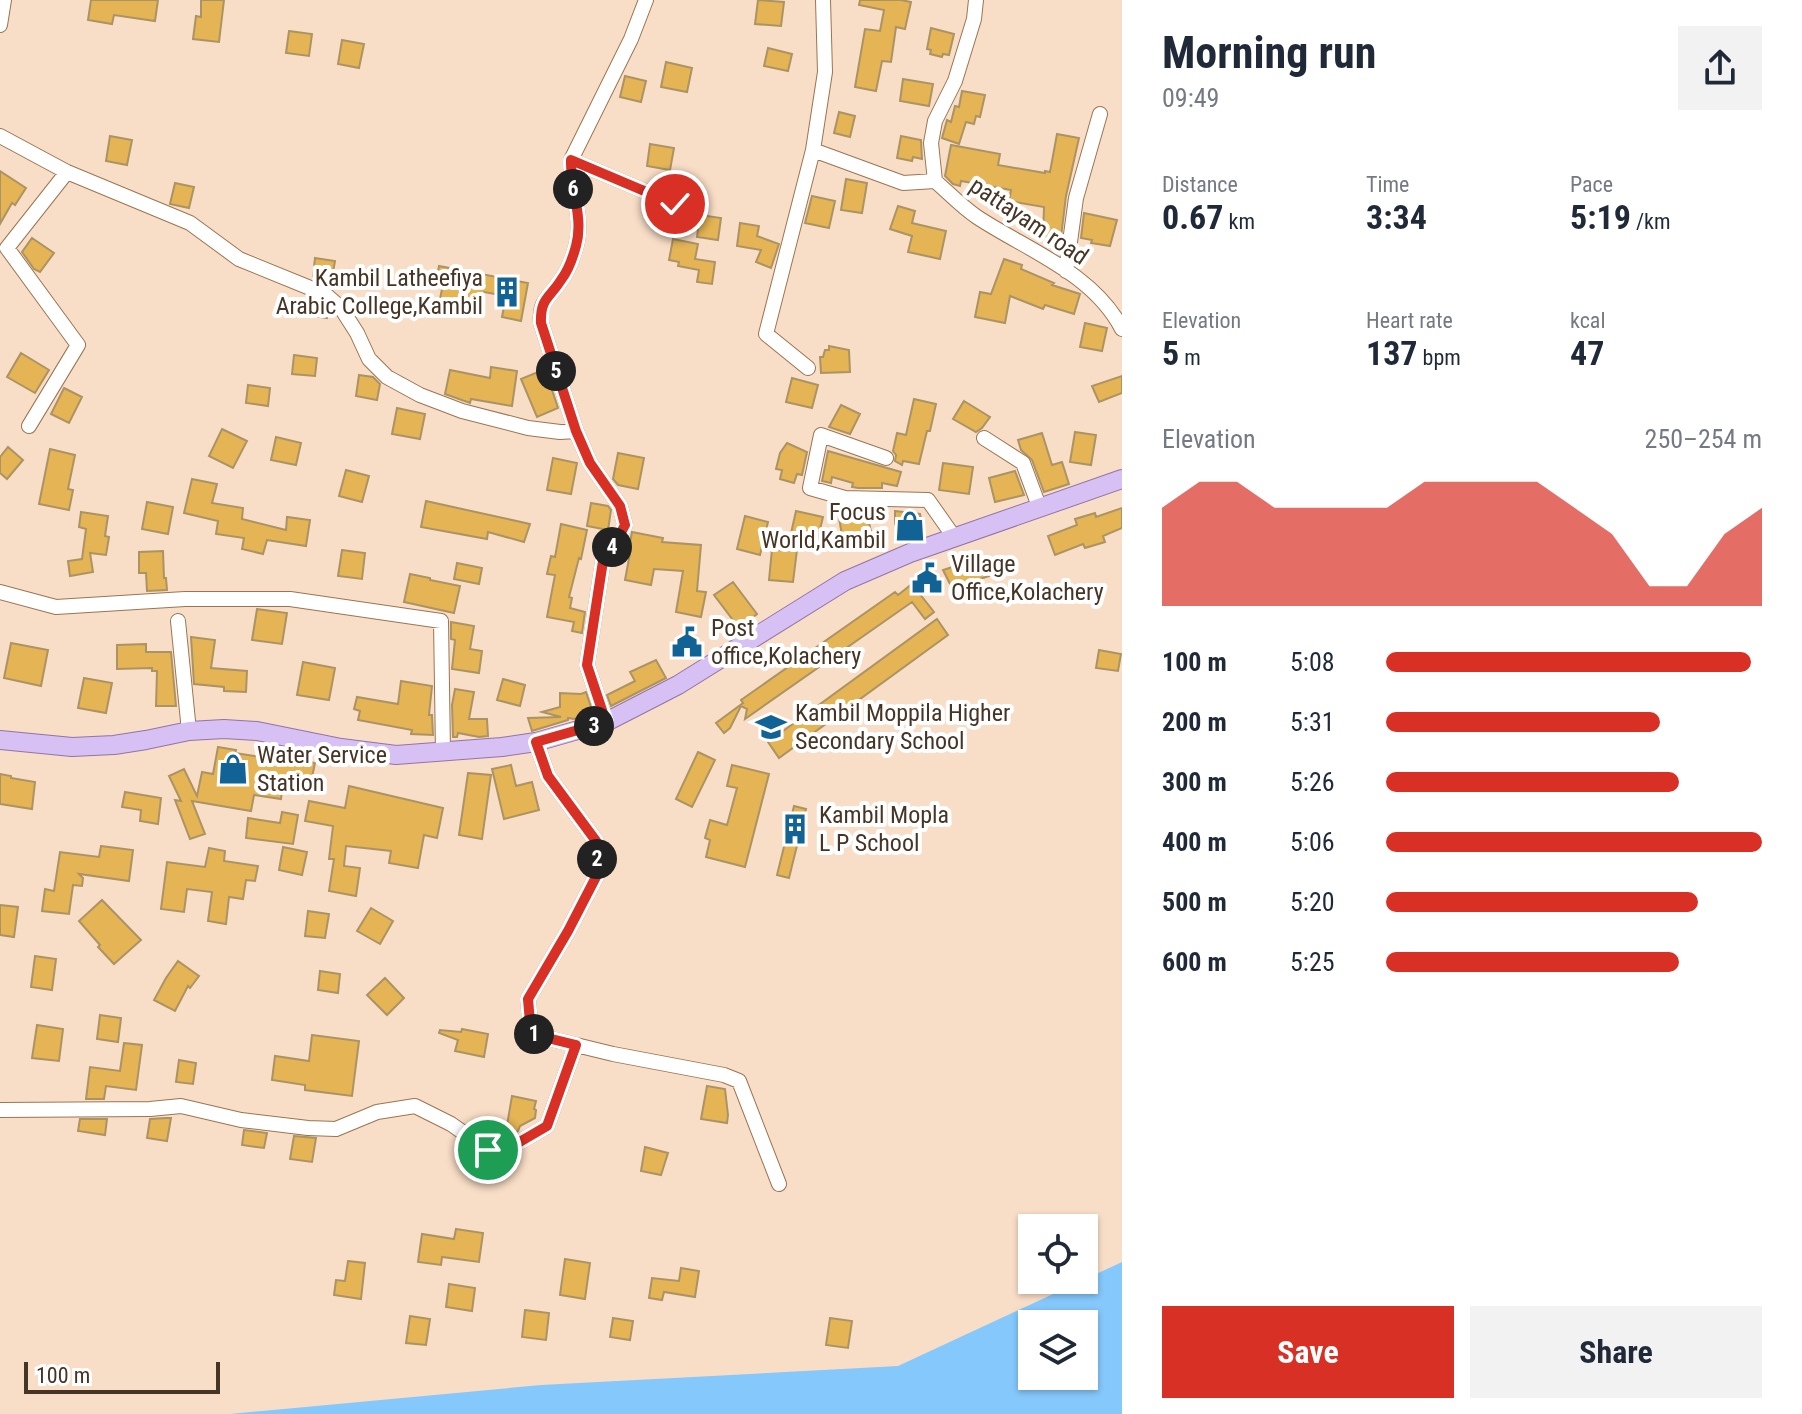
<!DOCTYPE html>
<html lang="en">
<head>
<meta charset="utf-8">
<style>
  body { margin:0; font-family:"Roboto Condensed",sans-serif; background:#f2f2f3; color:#1f2937; height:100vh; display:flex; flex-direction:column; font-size:30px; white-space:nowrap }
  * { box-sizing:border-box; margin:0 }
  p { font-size:26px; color:#747a83 }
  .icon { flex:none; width:44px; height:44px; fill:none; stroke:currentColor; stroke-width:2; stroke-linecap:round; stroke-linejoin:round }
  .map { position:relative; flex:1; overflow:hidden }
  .details { display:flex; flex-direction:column; background:#fff; width:680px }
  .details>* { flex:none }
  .tools { position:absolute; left:1018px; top:1214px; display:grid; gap:16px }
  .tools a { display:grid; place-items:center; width:80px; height:80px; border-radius:0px; background:#fff; box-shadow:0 2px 6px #0004; font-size:40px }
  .scale { position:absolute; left:24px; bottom:20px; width:196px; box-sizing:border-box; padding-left:8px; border:4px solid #463525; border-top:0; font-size:22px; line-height:28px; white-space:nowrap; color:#463525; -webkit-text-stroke:6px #fff; paint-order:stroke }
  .pin { position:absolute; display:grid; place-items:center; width:68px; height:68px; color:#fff; margin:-34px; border:4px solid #fff; border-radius:50%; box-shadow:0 2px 8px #0007 }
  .km { position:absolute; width:40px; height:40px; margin:-20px; border-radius:50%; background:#222; color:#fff; font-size:22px; line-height:40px; text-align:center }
  .round { display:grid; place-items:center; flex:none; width:84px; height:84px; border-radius:0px; background:#f2f2f3 }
  .headline { display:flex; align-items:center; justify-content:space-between; height:136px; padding:0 40px }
  h1 { font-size:44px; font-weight:700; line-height:60px }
  .figures { display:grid; grid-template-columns:repeat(3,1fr); gap:12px; height:136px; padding:8px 40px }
  .figures div { display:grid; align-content:center }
  .figures b { font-size:34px; font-weight:700 }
  .figures small { font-size:22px; font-weight:400 }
  .figures p { font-size:22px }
  .chart { height:224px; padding:16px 40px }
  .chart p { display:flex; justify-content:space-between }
  .chart svg { width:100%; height:144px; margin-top:8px; fill:#d93025; opacity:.7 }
  .primary-button { display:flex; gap:16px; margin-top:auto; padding:16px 40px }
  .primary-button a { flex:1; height:92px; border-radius:0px; background:#d93025; color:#fff; font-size:32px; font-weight:700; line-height:92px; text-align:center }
  .primary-button a+a { background:#f2f2f3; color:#1f2937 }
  ul { padding:0 40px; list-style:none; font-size:26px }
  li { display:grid; grid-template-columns:128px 96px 1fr; align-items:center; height:60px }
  li i { height:20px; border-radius:10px; background:#d93025 }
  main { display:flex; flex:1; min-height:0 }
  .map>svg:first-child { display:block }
  .water { fill:#85c8fc; fill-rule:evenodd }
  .building { fill:#e4b455; stroke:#ac9363; stroke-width:2 }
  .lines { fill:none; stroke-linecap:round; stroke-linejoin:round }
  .minor-casing { stroke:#9c7451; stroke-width:16 }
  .major-casing { stroke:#9174a6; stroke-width:20 }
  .minor { stroke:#fff; stroke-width:14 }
  .major { stroke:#d6c0f4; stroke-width:18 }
  .route-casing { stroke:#fff; stroke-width:16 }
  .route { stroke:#d93025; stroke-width:10 }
  .labels { text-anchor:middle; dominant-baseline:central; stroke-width:8; stroke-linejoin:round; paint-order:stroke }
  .street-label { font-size:24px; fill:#463525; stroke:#fff }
  .poi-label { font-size:24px; fill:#463525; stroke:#fff; text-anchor:start }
</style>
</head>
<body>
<main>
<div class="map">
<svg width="1122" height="1414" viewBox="0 0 1122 1414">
  <rect width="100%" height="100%" fill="#f9dec7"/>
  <path class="water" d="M1122,1262V1414H230L541,1385L898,1366ZM1032,1324H1084V1376H1032Z"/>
  <path class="building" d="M91,0H158L155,21L114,15L112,24L88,20Z
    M201,0H224L219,42L193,39L196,16L201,17Z
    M758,0L784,2L781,26L755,24Z
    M860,0H901L911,2L905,29L896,27L891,62L882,61L876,91L855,87L865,29L880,31L884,10L859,5Z
    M931,28L954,34L949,55L943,54L942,57L930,54L931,50L927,49Z
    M289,31L312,34L309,56L286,53Z
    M342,40L364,44L359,68L338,64Z
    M768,48L792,54L788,71L764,66Z
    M666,62L692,68L687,92L661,87Z
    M625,76L646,81L641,102L620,97Z
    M903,79L933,84L929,106L900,101Z
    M962,91L985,95L980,117L976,116L974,124L966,122L959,144L942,138L947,120L951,122L955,106L959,107Z
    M839,112L855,116L850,137L834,133Z
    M1057,134L1079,138L1066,196L1061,237L1043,236L1044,207L1009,201L1011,190L961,181L960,186L953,184L945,176L951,145L1000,154L998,165L1045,173V171L1050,172Z
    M110,136L132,140L127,165L106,161Z
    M901,136L921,140L922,159L913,157L912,161L897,158Z
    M650,144L674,148L670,170L647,166Z
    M0,171L26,188L15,205L12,203L0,224Z
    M846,179L867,183L862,213L841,210Z
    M175,183L194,187L189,208L170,204Z
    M812,196L835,201L829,228L805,223Z
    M898,206L915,211L912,223L946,231L940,259L908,252L912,236L890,229Z
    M1084,213L1117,220L1110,246L1091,243L1092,240L1081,238Z
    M700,215L721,218L718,240L697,237Z
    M740,223L759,226L757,236L779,244L771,268L756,262L761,250L737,246Z
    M32,238L54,253L40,272L34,269L22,252Z
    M673,239L698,244L695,259L715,262L712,284L697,282L699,270L678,266L679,262L669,260Z
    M315,258L335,261L332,278L313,276Z
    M1004,259L1022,265L1021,269L1054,283L1052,285L1080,294L1074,314L1045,305L1043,309L1010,296L1005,323L975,317L980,292L991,294Z
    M439,266L528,283L521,321L502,317L506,296L484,292L470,315L459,307L439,304L443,284L436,282Z
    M306,298L320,303L329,310L327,318L303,314Z
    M1085,323L1107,328L1102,351L1080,347Z
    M829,346L849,350L850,372L821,373L820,357H823L825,350H829Z
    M21,353L49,370L35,393L7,377Z
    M294,355L317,358L315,376L292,374Z
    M491,367L517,371L512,406L471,399L470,403L445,394L450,370L490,378Z
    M545,369L558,408L537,417L521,379Z
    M359,375L373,377L380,384L377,400L356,396Z
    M1122,376V393L1099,402L1092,386Z
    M792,378L818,385L812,408L786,402Z
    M248,385L270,388L268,406L246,403Z
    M64,388L82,397L69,423L51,414Z
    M914,399L936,404L930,431H927L919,464L903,461L902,465L895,461L896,455L893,451L897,433L906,435Z
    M964,401L990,417L982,428L976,432L953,419Z
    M841,405L860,414L850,434L829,427Z
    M397,408L425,414L420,439L392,434Z
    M222,429L247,441L233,468L209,456Z
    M1075,432L1096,435L1091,465L1070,462Z
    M1042,433L1052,465L1062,462L1069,484L1044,492L1032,460L1021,450L1018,440Z
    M276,437L301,443L296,465L271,460Z
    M787,443L807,452L802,475L797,474L794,483L780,479L782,470L776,469L780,453Z
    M8,447L23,460L7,479L0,473V457Z
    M50,449L75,455L68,489L73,490L69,510L39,504Z
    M828,451L901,472L897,486L882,483V488H858L852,487L853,483L832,477L831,483L822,481Z
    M618,453L644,458L638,489L618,485L613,479Z
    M553,458L577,463L571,494L547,490Z
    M943,463L973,467L969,494L939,490Z
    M346,470L369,476L362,502L339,496Z
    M1015,471L1024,495L995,502L989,478Z
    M192,479L217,484L212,503L243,508L242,519L286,530L287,517L310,520L306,546L267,540L263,554L242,549L244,538L216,534L218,521L184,513Z
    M426,501L530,524L524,542L488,532L487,539L421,527Z
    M147,502L173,507L168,534L142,529Z
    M591,503L608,506L611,510L608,530L587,526Z
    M1122,508V528L1103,536L1105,542L1085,548L1083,544L1055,555L1048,536L1077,525L1075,519L1095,513L1096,517Z
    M796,511L823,517L816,546L798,542L793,582L769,580L772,549L787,551Z
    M895,511L920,514L923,529L903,538L895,524Z
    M81,512L108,516L105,536L109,537L106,555L90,553L93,572L70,576L68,561L82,559L86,529L79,527Z
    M867,513L873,541L844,547L839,518Z
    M745,516L768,522L760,555L737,549Z
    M561,524L587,530L581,559L579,558L569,597L572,598L570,608L585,612L582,633L572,631L574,622L547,617L555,575L547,574L551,556L555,557Z
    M632,532L663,538L662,542L701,545L697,591L706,592L701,617L676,612L683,571L654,569L651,585L625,580L630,553H628Z
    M342,550L365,553L362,579L338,576Z
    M163,551L164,578H166L167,590L147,591L146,573H139V552Z
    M982,557L989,576L952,588L943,570Z
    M457,563L482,568L479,584L454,579Z
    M410,574L430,578V580L460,586L454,613L404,602Z
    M733,582L757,614L739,628L714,595Z
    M912,584L934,612L925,619L912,602L745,719L747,709L741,706L730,728L724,733L716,723L743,703L741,700L895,592L898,595Z
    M257,609L287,613L282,644L252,640Z
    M937,619L948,635L779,758L768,742Z
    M451,622L474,626L470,649L482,651L479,673L452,669L455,640L451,639Z
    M191,637L215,640L211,668L247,671L246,692L224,691V687L194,684Z
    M11,643L48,650L41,686L4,678Z
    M146,644V652H171L176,706H156L157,671H152V668L117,669V645Z
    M1099,650L1121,654L1118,671L1096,668Z
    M656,660L666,678L611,706L607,695L635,681L630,672Z
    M303,662L335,668L329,700L297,695Z
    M84,678L112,683L106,713L78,708Z
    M503,679L525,685L520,706L497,700Z
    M401,681L432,686L429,715H432L433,735L411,734L412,730L358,720L360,711L354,709L357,697L398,704Z
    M455,689L474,692L469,719H487L488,736L479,737L458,733L457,737H453L452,705Z
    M586,692L593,713L574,719L568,718V720L532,731L528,718L561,717L542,712L560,707V693L581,694Z
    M218,747L236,750L235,753L293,762L294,759L315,763L310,787L283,782L281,799L254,795L251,811L192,801L205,834L190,839L175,800L181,801L169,776L184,769L197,796L202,772L213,774Z
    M698,752L715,760L692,807L676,799Z
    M511,765L516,786L532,782L539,810L504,819L492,769Z
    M732,765L769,774L745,867L706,857L710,840L705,838L710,820L727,825L737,788L727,786Z
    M468,773L491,775L482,839L459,835Z
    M0,774L11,776V778L35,782L32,809L0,804Z
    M349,786L443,808L437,838L424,835L418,868L389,863L391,851L346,846L344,866L360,868L356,896L329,891L334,859H329L333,826L305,821L309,801L345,808Z
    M125,792L161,798L158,824L140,821L141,810L122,807Z
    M794,806L806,809L789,878L777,875Z
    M282,812L298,815L293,844L246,838L248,818L280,823Z
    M101,846L133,850L129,881L79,874L83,878L82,886L73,885L69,914L42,911L45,889L54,891L60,852L99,857Z
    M283,847L307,852L302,875L279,870Z
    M209,848L225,851L224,861L258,866L255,881L246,880L243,899L229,897L226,924L208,921L212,892L187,889L184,912L161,909L167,862L205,867Z
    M102,900L141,940L114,964L98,947L100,945L79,921Z
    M0,905L18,907L14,937L0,935Z
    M371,908L393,921L380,944L357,931Z
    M308,911L329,914L325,938L305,936Z
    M35,956L56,959L52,990L31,987Z
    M178,961L199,976L190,988L188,986L175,1011L154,1000L166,978Z
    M320,971L340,974L338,993L318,990Z
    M385,978L404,998L387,1015L367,995Z
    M100,1015L121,1018L118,1042L97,1039Z
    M37,1025L63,1029L59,1061L32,1058Z
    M462,1029L488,1034L484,1057L455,1051L458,1040L439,1033L440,1030L461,1032Z
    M312,1035L359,1041L352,1096L305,1090V1085L272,1080L275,1056L309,1061Z
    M124,1043L142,1045L136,1090L106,1086L104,1099H86L90,1067L120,1071Z
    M179,1060L196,1063L193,1084L176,1082Z
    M707,1086L725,1089L728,1115L727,1123L701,1119Z
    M512,1096L536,1101L534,1109L536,1110L535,1118L520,1126L518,1131L514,1133L506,1131Z
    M166,1118H171L167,1141L147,1138L150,1119Z
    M80,1119H107L105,1135L78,1131Z
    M244,1130L267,1133L264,1148L242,1145Z
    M294,1136L316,1138L312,1162L290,1159Z
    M645,1147L668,1153L661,1175L641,1171Z
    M456,1229L483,1233L479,1262L442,1257L441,1265L418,1262L422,1234L454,1239Z
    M565,1259L590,1263L585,1299L560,1295Z
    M348,1261L365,1263L361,1299L334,1295L336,1280L345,1281Z
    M681,1268L699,1271L695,1297L664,1292L662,1300L649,1298L652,1278L679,1281Z
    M449,1284L475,1288L472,1311L446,1307Z
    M525,1310L549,1313L546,1340L522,1337Z
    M410,1316L430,1319L426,1345L406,1343Z
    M613,1318L633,1321L630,1340L610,1337Z
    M830,1318L852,1321L848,1348L826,1345Z"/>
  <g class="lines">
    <g class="minor-casing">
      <path id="minor" d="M823,0L825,72L813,150L903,183L935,181C949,193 962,207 977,217C1027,250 1093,273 1122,329
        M0,25L4,0
        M0,136L67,172L190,223L239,259L325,294L341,308L357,333L369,359L387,377L420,395L462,411L528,428L560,432L576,431
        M571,160L675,204
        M935,181L931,143L935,121L955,81L974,19L976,0
        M1066,271L1076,198L1100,114
        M808,368L766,334L813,150
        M29,426L78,345L7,248L67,172
        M984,438L1023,463L1040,509
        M886,458L821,435L810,488L845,498L928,500L954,537
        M0,592L56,607L185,599H290L441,621L443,752
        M178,621L189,731
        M606,722L587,665L603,561L618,538L625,525L620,506L590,463L576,431L541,323C539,299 550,298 561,280C568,271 573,257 576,246C584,218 570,188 571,160L631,39L646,0
        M536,742L548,776L596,841L597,875L568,931L528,999L531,1034L613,1054L724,1075L739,1081L779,1184
        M0,1110L150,1109L181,1106L241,1120L308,1128L336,1129L377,1112L415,1106L451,1124L488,1150L511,1147L547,1126L576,1045"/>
    </g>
    <g class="major-casing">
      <path id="major" d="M0,740L72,747L114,745L146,740L189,731L224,729L257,731L341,748L396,755L502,747L536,742L606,722L678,685L845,581L910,553L1122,479"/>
    </g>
    <use href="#minor" class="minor"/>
    <use href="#major" class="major"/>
  </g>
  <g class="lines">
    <g class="route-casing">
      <path id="route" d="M488,1150L511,1147L547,1126L576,1045L531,1034L528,999L568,931L597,875L596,841L548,776L536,742L606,722L587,665L603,561L618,538L625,525L620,506L590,463L576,431L541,323C540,298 550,298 561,280C568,271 573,257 576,246C584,218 570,188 571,160L675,204"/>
    </g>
    <use href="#route" class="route"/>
  </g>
  <defs>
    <g id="building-bare" transform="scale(2.4)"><path d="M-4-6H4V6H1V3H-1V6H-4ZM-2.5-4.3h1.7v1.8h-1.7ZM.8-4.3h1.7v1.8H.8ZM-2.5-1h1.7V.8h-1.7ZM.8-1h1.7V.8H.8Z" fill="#126395" stroke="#fff" stroke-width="2.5" paint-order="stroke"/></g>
    <g id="shop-bare" transform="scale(2.4)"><path d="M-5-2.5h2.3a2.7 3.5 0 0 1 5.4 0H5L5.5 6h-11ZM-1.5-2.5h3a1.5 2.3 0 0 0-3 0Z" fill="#126395" stroke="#fff" stroke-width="2.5" paint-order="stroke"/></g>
    <g id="civic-bare" transform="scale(2.4)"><path d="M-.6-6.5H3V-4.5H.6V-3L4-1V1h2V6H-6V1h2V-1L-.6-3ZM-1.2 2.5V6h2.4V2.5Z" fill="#126395" stroke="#fff" stroke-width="2.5" paint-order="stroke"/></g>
    <g id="school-bare" transform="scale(2.4)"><path d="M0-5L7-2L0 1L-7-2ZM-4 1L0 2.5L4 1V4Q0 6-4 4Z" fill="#126395" stroke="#fff" stroke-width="2.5" paint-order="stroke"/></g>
  </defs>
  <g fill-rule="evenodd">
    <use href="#building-bare" x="507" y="292"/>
    <use href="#shop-bare" x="910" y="526"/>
    <use href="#civic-bare" x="927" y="578"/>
    <use href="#civic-bare" x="687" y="642"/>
    <use href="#school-bare" x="771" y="727"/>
    <use href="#shop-bare" x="233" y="769"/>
    <use href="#building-bare" x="795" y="829"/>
  </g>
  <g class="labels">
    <g class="street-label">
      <text transform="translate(1029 221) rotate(34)">pattayam road</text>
    </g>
    <g class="poi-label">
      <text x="483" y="278" text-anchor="end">Kambil Latheefiya<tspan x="483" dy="28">Arabic College,Kambil</tspan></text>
      <text x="886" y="512" text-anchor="end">Focus<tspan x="886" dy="28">World,Kambil</tspan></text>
      <text x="951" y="564">Village<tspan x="951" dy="28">Office,Kolachery</tspan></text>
      <text x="711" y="628">Post<tspan x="711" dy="28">office,Kolachery</tspan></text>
      <text x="795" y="713">Kambil Moppila Higher<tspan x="795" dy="28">Secondary School</tspan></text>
      <text x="257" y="755">Water Service<tspan x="257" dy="28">Station</tspan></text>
      <text x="819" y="815">Kambil Mopla<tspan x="819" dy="28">L P School</tspan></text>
    </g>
  </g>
</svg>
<div class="tools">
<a><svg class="icon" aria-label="locate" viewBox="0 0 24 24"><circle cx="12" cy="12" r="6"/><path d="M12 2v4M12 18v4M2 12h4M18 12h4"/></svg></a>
<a><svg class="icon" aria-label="layers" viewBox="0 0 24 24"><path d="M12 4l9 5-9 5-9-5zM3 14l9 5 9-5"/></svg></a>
</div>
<div class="scale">100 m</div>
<div class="pin" style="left:488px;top:1150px;background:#1e9e55"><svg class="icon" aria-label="arrive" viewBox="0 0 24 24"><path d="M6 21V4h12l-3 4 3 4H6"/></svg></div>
<div class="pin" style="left:675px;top:204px;background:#d93025"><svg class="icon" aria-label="check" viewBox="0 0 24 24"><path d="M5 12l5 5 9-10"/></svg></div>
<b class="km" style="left:534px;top:1034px">1</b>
<b class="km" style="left:597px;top:859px">2</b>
<b class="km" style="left:594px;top:726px">3</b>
<b class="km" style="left:612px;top:547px">4</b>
<b class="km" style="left:556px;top:371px">5</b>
<b class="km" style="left:573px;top:189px">6</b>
</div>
<section class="details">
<div class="headline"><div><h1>Morning run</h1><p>09:49</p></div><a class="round"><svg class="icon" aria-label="share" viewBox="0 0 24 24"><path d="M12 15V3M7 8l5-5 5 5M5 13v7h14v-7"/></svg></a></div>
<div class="figures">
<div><p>Distance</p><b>0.67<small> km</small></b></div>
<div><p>Time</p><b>3:34</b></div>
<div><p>Pace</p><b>5:19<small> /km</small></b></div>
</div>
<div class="figures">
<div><p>Elevation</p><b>5<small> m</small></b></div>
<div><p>Heart rate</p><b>137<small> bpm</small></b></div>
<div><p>kcal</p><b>47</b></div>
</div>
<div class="chart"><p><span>Elevation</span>250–254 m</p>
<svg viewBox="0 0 160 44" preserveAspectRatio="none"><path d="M0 44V14L10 6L20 6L30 14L40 14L50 14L60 14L70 6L80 6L90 6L100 6L110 14L120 22L130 38L140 38L150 22L160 14V44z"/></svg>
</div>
<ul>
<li><b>100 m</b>5:08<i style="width:97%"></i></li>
<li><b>200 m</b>5:31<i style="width:73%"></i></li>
<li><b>300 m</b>5:26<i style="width:78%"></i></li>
<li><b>400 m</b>5:06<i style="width:100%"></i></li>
<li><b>500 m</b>5:20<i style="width:83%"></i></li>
<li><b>600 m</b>5:25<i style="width:78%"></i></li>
</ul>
<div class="primary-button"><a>Save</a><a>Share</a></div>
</section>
</main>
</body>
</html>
